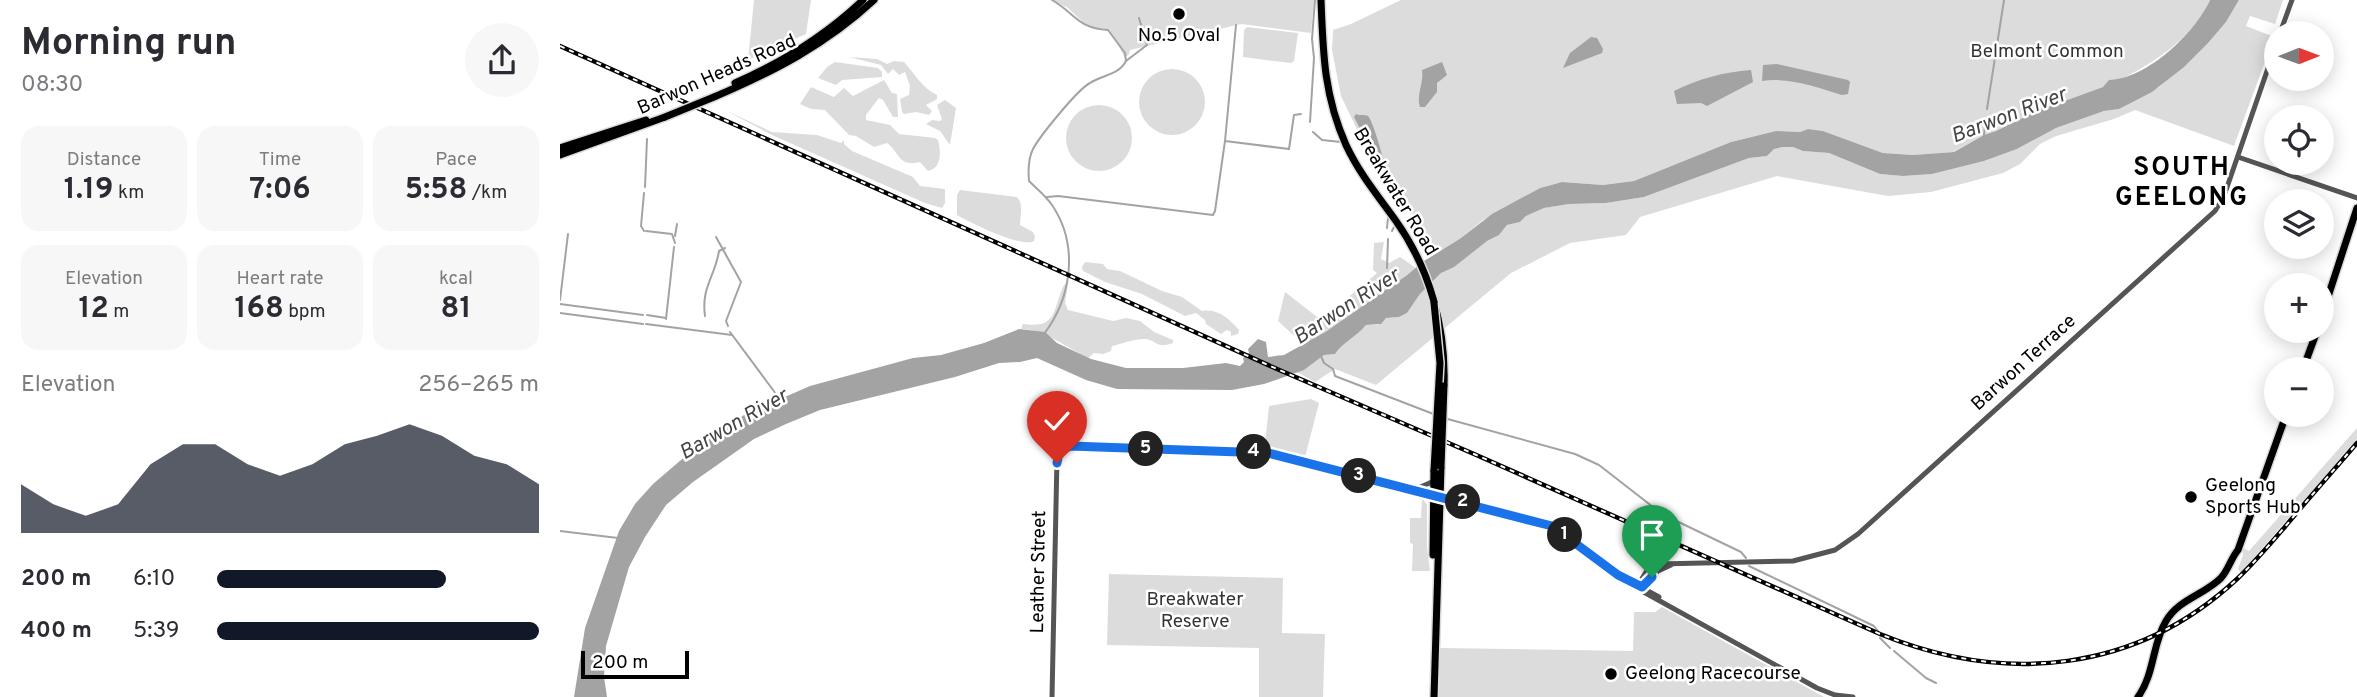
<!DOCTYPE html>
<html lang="en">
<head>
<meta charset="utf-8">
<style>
  body { margin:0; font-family:Overpass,sans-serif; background:#f7f7f7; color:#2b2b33; height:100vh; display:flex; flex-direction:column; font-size:26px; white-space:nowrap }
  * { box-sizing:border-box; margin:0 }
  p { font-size:23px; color:#7c7c81 }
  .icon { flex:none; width:38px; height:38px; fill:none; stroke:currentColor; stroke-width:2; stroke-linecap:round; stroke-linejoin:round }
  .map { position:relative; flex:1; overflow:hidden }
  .panel { display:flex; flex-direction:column; background:#fff; width:560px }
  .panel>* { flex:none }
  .needle { width:46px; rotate:89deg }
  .buttons { position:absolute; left:1704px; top:21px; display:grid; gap:14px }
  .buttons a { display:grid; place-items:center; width:70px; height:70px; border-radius:50%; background:#fff; box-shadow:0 4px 18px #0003; font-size:35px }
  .scale { position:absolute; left:21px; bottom:18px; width:108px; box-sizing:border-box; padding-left:7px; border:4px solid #000; border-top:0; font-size:19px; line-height:24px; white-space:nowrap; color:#000; -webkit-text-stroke:5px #fff; paint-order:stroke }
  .pin { position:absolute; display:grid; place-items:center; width:60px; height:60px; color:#fff; margin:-72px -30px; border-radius:50% 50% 50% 0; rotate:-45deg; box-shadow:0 0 7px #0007 }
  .pin .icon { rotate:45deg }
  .km { position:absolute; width:35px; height:35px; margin:-18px; border-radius:50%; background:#222; color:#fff; font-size:19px; line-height:35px; text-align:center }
  .round { display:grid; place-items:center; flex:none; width:74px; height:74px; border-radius:37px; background:#f7f7f7 }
  .overview { display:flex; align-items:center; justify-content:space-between; height:119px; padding:0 21px }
  h1 { font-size:38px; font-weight:700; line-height:52px }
  .stats { display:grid; grid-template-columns:repeat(3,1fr); gap:10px; height:119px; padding:7px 21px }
  .stats div { display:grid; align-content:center; border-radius:18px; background:#f7f7f7; text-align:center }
  .stats b { font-size:30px; font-weight:700 }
  .stats small { font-size:19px; font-weight:400 }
  .stats p { font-size:19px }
  .chart { height:196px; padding:14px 21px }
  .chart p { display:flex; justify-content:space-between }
  .chart svg { width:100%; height:126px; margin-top:7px; fill:#111827; opacity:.7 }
  ul { padding:0 21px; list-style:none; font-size:23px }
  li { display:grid; grid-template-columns:112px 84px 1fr; align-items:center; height:52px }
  li i { height:18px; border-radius:9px; background:#111827 }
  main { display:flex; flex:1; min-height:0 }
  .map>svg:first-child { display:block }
  .green { fill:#dcdcdc }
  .water { fill:#a3a3a3 }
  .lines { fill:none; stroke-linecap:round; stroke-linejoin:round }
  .stream { stroke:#a3a3a3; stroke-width:2 }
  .major-casing { stroke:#dbdbdb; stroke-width:10 }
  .minor { stroke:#555; stroke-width:5 }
  .major { stroke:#000; stroke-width:7 }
  .rail-casing { stroke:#000; stroke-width:4.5 }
  .rail { stroke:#fff; stroke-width:2; stroke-dasharray:5; stroke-linecap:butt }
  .major-bridge-casing { stroke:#dbdbdb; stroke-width:10; stroke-linecap:butt }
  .major-bridge { stroke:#000; stroke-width:7 }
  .route-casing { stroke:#fff; stroke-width:14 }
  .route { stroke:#1a73e8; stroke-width:9 }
  .poi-dot { fill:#000; stroke:#fff; stroke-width:2.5 }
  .labels { text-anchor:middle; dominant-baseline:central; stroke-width:5; stroke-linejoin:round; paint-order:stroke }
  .poi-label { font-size:19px; fill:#000; stroke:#fff; text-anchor:start }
  .park-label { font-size:19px; fill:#333; stroke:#fff }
  .street-label { font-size:19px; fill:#000; stroke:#fff }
  .water-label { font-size:21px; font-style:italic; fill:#444; stroke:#fff }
  .district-label { font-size:26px; font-weight:bold; letter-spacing:2px; fill:#000; stroke:#fff }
</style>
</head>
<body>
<main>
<section class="panel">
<div class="overview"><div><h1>Morning run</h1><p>08:30</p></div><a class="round"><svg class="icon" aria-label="share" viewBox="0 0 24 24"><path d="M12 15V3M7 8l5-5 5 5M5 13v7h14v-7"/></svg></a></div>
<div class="stats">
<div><p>Distance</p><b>1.19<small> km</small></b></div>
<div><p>Time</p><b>7:06</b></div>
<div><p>Pace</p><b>5:58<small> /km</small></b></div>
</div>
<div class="stats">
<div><p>Elevation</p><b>12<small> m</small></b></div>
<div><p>Heart rate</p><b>168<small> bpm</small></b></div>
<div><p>kcal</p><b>81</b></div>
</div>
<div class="chart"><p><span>Elevation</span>256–265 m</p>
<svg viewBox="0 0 160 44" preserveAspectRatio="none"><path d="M0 44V27L10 34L20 38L30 34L40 20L50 13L60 13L70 20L80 24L90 20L100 13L110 10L120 6L130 10L140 17L150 20L160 27V44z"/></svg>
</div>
<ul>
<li><b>200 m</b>6:10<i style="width:71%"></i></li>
<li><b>400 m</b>5:39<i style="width:100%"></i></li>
</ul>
</section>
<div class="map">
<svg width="1797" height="697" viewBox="0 0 1797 697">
  <rect width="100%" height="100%" fill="#fff"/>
  <path class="green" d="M194,0H251L246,34L188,60Z
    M493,0H754L751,33L681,24L570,50L569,54L565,58L553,35L547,30L527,26L508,8Z
    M841,0H1650C1632,39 1596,61 1560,80H1553L1543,87L1477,111L1436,131L1424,135L1393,152L1353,155L1323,153L1263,131L1248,129L1240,132L1216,131L1171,142L1074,181L1043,185L1002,182L980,188L923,220L901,238L875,254L853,215L817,171L781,96L772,50L773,30L791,24Z
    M1679,0H1723L1715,24L1690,16L1686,26L1714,37L1674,146L1575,110L1554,119L1496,136L1480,144L1460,164L1443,173L1371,192L1328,196L1217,176L1080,217L1066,235L1010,243L951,273L816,385L775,369L755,382L737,372L728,374L714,356L719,355L744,370L764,355L775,354C783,341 796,337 806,325H818L826,318L839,317L847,313L860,294L881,273L927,241L939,235L947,225L960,222L966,216L984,208L1009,204L1046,203L1084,197L1189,158L1207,156L1214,149L1223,147H1233L1244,151L1269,153L1320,174L1343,176L1372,174L1424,161L1457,149L1496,128L1544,111L1559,109L1599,87L1649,42L1666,22Z
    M687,27L738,33L734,61L731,63L683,57L684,30Z
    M289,57L317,59L327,64L334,61L344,62C355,74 361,87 377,95V99L366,105L372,111L369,115L356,112L344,114L342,112L340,99L349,95L350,86L345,72L339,75L333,69L328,74L321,65Z
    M275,62L318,68L322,72V77L282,80L276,85L258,78L267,67Z
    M579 102a33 33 0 1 1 66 0a33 33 0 1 1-66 0Z
    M324,80L332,93L337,94L338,117H333L323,100L319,98L306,115V120L330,125L339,134L375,138L378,140C381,152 382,168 368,171L360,162C338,167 341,154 327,143L314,147L296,136L289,135L265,110L251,109L240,104L251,87L274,97L284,88L293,96Z
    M385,100L396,108L390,145L380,131L366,124L372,120L380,121L382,119L377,105Z
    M506 138a33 33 0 1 1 66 0a33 33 0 1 1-66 0Z
    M165,110L212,132L257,135L281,143L284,140V144L292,151L353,177L360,186L385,189V203L382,208L365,203L212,135Z
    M400,190L457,197C464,204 460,216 460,225L473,232L475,237L474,241C461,248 411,223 397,215V195Z
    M824,242L821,259L829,263L840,257L856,268L787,319L744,345L718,321L725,292L761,320L817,273L813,270L814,243Z
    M525,262L543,264L547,269L560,271L602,291L622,297L642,311C658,308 669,319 679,330L678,334L671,336V332L667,330L661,334L646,324L645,320L636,313L625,316L582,294L545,282L523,271L522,267Z
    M508,283L505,303L508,310L553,321L566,318L580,321L594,332L613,340V343C597,349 597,341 586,339C578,338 560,344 552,346L551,351L543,354L534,353L528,358C508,348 483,329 461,329L463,324C498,329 492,310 504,285Z
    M751,399L759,403L745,457L708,448L705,444L709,406Z
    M1797,428V439L1681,573L1678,569L1683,555V548L1689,551Z
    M862,498L867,505V547L870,571H852L853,544L850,543V518H861Z
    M549,574L723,578L722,633L765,634L763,697H699V648L547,645Z
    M1102,607L1264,697H878L879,648L1073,651L1074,612H1095Z"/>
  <path class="water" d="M1650,0H1679L1666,22L1649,42L1624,67L1592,92L1559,109L1544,111L1496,128L1457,149L1424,161L1372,174L1343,176L1320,174L1269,153L1243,151L1233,147H1223L1214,149L1207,156L1189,158L1084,197L1046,203L1009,204L984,208L966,216L960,222L947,225L939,235L927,241L894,267L881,273L860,294L847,313L839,317L826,318L821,324L806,325C796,337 783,342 775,354L764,355L744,370L704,384L672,390L557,389L526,380L477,358L460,362L439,363L395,377L260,410L226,424L194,439L133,482L106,505L85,537L69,567L46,646L44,677L47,697H14L25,628L59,531L75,504L93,484L128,454L184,415L250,386L353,358L381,355L424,343L459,329L485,332L497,343L531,359L566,368H623L666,363L680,366L684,362L683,358L689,353L688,349L698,339L706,342L708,357L724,355L767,331L847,275L864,261L901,238L932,214L980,188L1002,182L1043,185L1074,181L1171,142L1216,131L1240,132L1248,129L1263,131L1323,153L1353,155L1394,152L1424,135L1436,131L1477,111L1543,87L1549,80C1587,79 1635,33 1650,0Z
    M1031,37L1037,38L1043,49L1042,53L1003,68L1010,53Z
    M882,62L887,75L877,83V92L865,107H860C856,96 864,82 862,70Z
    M1217,64L1288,80L1290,82L1288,94L1282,95C1257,87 1229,77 1202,81L1203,65Z
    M1191,70L1193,82L1147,106L1141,103L1117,104L1114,91C1138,79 1164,72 1191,70Z
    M796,114C800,116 804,114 808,116C812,119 824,158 824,165L819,166L794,117Z"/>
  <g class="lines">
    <path class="stream" d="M566,61L587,45L579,18
      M1427,109L1444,0
      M750,122L754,58L752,39L755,0
      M753,132L762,140L781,142
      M1424,135L1426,118
      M665,141L676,25
      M85,187L87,139
      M487,197L498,196L653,215L655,211L665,141L729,149L734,115L741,114
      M827,228L828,218
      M84,231L81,226L84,193
      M86,231L112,234L115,243
      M832,231L834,227
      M115,236L117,224
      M156,237L181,282L166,321L168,326
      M827,268L828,239
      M0,300L8,234
      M0,304L83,315
      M0,313L83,324
      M87,315L106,318
      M145,316C141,287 155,277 159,251L165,248
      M106,319L114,247
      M86,324L172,335
      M170,332L219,398
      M484,334C512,297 519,245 492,205C486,196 477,189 469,181C468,170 468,159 473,149C480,136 517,90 530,83C542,75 559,75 566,61L565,53L548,30C517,28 516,14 492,0
      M761,356L764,363L773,369L775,376L876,415
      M884,418L1015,454L1039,465L1102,514L1181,552L1186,558
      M0,531L58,538
      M1189,566L1314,626L1318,631
      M1320,638L1330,648
      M1334,651L1366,678L1376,683"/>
    <g class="major-casing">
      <path id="major" d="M761,0C763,53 764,96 786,145C799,173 818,196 836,221C870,269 886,328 884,386
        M175,83C223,62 265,36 303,0
        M154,97C213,72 267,44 314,0
        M0,148L86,120
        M0,155L105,117
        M1762,315L1797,208
        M1743,369L1757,331
        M873,555L874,470
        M874,697L881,467
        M1578,697C1595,673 1592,644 1606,621C1619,599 1644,595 1661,578C1669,569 1671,558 1678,550L1726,415"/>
    </g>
    <path class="minor" d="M1720,33L1732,0
      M1678,157L1797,198
      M854,490L874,481
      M880,496L992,526L1071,585L1257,688L1275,695L1293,697
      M1077,585L1099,597
      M1076,588L1086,572L1099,564L1233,561L1275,550L1298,534L1655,211L1664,196L1717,42
      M1080,588L1098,571L1111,565
      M492,697L497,458L502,449L514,446L700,452L873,495"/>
    <use href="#major" class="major"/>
    <g class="rail-casing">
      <path id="rail" d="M0,46L717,369L914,454L1320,634C1445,685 1576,673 1677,579C1694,563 1709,545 1724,528C1748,499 1773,471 1797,443"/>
    </g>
    <use href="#rail" class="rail"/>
    <g class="major-bridge-casing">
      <path id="major-bridge" d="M105,117L154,97
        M881,467L884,386
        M874,470L880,363L874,303"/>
    </g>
    <use href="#major-bridge" class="major-bridge"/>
  </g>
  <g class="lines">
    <g class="route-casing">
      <path id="route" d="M497,463L499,452L510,446L708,453L992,526L1058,575L1082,587L1092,577"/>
    </g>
    <use href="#route" class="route"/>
  </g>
  <g class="poi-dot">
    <circle cx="619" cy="14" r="7"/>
    <circle cx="1631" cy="497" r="7"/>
    <circle cx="1051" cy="674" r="7"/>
  </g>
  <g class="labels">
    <g class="poi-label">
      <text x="619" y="36" text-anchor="middle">No.5 Oval</text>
      <text x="1645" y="486">Geelong<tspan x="1645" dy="22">Sports Hub</tspan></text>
      <text x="1065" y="674">Geelong Racecourse</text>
    </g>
    <g class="park-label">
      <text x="1487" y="52">Belmont Common</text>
      <text x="635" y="600">Breakwater<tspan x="635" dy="22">Reserve</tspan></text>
    </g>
    <g class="street-label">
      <text transform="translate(157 75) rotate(-24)">Barwon Heads Road</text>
      <text transform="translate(835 192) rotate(59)">Breakwater Road</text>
      <text transform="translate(1464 363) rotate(-42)">Barwon Terrace</text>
      <text transform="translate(479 572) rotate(-89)">Leather Street</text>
    </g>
    <g class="water-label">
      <text transform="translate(1449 116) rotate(-21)">Barwon River</text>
      <text transform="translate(787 307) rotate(-33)">Barwon River</text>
      <text transform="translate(174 425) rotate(-30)">Barwon River</text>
    </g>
    <g class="district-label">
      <text x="1622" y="168">SOUTH<tspan x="1622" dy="30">GEELONG</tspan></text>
    </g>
  </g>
</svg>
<div class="buttons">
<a><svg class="needle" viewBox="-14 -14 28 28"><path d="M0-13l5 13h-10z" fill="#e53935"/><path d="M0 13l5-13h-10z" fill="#7c7c81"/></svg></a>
<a><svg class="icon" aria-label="locate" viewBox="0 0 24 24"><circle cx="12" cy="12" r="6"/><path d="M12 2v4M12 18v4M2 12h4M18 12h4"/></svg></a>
<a><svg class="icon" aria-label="layers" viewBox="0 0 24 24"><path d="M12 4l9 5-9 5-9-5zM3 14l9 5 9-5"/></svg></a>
<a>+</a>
<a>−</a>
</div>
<div class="scale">200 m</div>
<div class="pin" style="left:1092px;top:577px;background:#1e9e55"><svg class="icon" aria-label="arrive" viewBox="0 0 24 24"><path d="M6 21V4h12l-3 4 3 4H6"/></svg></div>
<div class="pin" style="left:497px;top:463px;background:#d93025"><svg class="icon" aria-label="check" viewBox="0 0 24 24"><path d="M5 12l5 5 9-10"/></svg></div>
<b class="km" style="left:1005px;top:535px">1</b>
<b class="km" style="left:903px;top:502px">2</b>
<b class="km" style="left:799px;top:476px">3</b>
<b class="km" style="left:694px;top:452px">4</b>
<b class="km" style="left:586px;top:449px">5</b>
</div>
</main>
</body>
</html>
